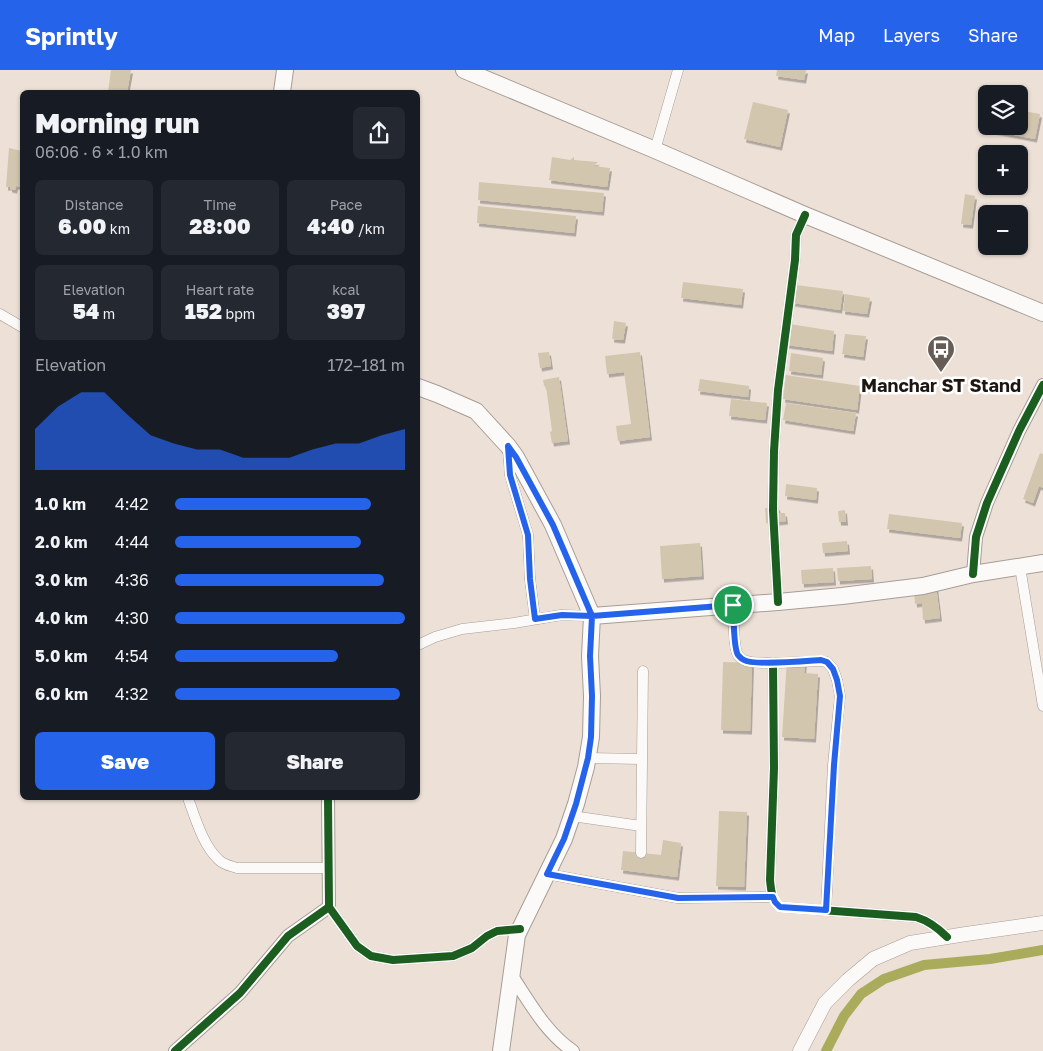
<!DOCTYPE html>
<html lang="en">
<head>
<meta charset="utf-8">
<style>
  body { margin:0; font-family:"Golos Text",sans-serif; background:#242831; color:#f1f3f6; height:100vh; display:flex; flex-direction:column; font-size:19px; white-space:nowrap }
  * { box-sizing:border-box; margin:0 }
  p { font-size:16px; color:#9ea1a6 }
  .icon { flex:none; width:28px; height:28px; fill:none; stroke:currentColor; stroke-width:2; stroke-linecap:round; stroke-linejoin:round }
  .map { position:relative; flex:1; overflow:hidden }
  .sheet { position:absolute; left:20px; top:20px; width:400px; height:710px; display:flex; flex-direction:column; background:#171b24; border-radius:8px; box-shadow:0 1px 4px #0004 }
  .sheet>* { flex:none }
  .fabs { position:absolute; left:978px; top:15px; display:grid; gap:10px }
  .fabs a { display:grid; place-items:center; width:50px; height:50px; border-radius:8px; background:#171b24; box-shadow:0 1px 4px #0004; font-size:25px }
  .pin { position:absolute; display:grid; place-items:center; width:42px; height:42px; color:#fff; margin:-21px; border:2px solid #fff; border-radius:50%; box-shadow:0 1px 5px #0007 }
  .round { display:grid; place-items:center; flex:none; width:52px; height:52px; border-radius:8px; background:#242831 }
  .headline { display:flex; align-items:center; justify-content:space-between; height:85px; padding:0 15px }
  h1 { font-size:28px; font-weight:800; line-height:38px }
  .figures { display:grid; grid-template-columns:repeat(3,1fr); gap:8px; height:85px; padding:5px 15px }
  .figures div { display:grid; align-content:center; border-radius:8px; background:#242831; text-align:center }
  .figures b { font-size:21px; font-weight:800 }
  .figures small { font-size:14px; font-weight:400 }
  .figures p { font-size:14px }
  .chart { height:140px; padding:10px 15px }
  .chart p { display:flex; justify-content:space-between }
  .chart svg { width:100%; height:90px; margin-top:5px; fill:#2563eb; opacity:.7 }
  .primary-button { display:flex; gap:10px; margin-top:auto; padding:10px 15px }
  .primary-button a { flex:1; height:58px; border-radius:8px; background:#2563eb; color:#fff; font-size:20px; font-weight:800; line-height:58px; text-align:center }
  .primary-button a+a { background:#242831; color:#f1f3f6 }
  ul { padding:0 15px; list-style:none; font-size:16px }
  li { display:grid; grid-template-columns:80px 60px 1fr; align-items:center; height:38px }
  li i { height:12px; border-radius:6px; background:#2563eb }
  header { display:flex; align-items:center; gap:30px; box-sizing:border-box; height:70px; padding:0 25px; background:#2563eb; color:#fff }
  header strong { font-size:24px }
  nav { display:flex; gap:28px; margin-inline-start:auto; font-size:18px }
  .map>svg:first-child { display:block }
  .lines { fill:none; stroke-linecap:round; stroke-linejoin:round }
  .canal { stroke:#abab5c; stroke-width:10 }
  .building { fill:#d3c6ae; filter:url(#shadow) }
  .minor-casing { stroke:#a79d96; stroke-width:11 }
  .tertiary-casing { stroke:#a79d96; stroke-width:14 }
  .secondary-casing { stroke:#a79d96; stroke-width:15 }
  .primary-casing { stroke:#a79d96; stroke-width:18 }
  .minor { stroke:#fcfaf9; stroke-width:10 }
  .tertiary { stroke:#fcfaf9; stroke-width:12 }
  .secondary { stroke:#fcfaf9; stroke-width:14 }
  .primary { stroke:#fcfaf9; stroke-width:16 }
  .cycleway-casing { stroke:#fff; stroke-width:11 }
  .cycleway { stroke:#1b5e20; stroke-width:8 }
  .route-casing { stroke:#fff; stroke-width:10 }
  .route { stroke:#2563eb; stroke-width:6 }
  .labels { text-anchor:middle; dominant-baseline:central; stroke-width:5; stroke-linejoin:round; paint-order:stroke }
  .poi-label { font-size:18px; font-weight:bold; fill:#1e1610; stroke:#fff }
</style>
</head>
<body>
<header>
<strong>Sprintly</strong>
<nav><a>Map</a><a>Layers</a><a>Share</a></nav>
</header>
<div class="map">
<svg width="1043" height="981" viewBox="0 0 1043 981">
  <defs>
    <filter id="shadow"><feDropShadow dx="2" dy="3.5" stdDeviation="0" flood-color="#0004"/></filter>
  </defs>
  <rect width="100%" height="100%" fill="#ede1d7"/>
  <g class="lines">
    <path class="canal" d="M826,981L844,946L861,924L884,909L924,895L990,889L1043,880"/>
  </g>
  <path class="building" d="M111,0H131L127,22H108Z
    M777,0H806L804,10L776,6Z
    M753,32L788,40L780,77L744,69Z
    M983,33L986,34V56H1019V40L1040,44L1035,69L979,58Z
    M9,78L22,81V117L16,116L15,120L10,119V117H6Z
    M552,87L570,90L574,87V90L598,92L593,96L610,98L607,117L549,110Z
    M479,112L604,123L602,142L478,130Z
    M965,124L975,126L971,155L961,154Z
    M478,136L576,146L574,163L477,153Z
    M683,212L743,219L741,235L681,228Z
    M796,215L843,221L840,240L793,233Z
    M845,224L870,228L867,244L843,241Z
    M614,251L626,253L623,270L612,269Z
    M790,254L834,261L832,281L787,275Z
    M845,264L866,266L863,287L842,284Z
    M549,282L551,296L540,298L538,283Z
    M640,282L650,367L618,371L616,356L631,354L624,302L607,304L605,286Z
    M791,283L823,288L821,305L789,301Z
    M786,305L860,316L857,340L783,329Z
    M559,307L568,371L552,373L550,362L552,361L546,316H544L543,310Z
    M700,309L749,316L748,327L698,321Z
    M731,329L767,333L765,350L729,346Z
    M786,333L856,343L853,361L783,350Z
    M1040,383L1043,384V418L1039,416L1033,433L1023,429Z
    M786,414L817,418L816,430L785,426Z
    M778,437L779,443H785L786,451L766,453L765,438Z
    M845,440L846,452H839L838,441Z
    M889,444L962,453L960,468L887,459Z
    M847,471L848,481L823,483L822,473Z
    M700,473L702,506L662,509L660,476Z
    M871,496L872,509L838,511L837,498Z
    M833,498L834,512L802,514L801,500Z
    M936,516L940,548L923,550L922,533L915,534L914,519Z
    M787,589L805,590L804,603L818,604L814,669L782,667Z
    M723,592L752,593L750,661L721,660Z
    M719,741L747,742L744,817L716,816Z
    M663,770L681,773L677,807L621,800L623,781L661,785Z"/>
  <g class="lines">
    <g class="minor-casing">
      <path id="minor" d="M655,80L678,0
        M0,244L22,257
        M508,378L510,405L528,465L530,509L535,549
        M1020,497L1043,636
        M778,532L773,440L774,381L778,320L795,190L796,165L805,145
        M733,535C734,546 733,577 738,585C740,587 741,589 744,590C754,596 806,591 821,591L827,592L833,599L837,610L840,626L833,695L826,840
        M418,575L435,567L462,559L514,553L561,545L592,546
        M773,593L774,698L770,810C771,821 772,830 780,837L916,847C929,851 938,858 947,867
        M588,688L641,689
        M188,728C195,747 203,776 219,790C224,795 231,796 237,798H329
        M572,746L641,756
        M641,783L643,601
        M547,804L678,828L773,827
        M329,837L357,876L371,886L393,890L453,886L472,878L487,866L497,861L520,859"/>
    </g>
    <g class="tertiary-casing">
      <path id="tertiary" d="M973,504L976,467L987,433L1019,361L1043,315
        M512,906C530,933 546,963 573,981
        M175,981L240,923L288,866L329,837L328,728"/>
    </g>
    <g class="secondary-casing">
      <path id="secondary" d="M800,981L825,933L848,910L873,889L910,873L966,864L1043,853"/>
    </g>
    <g class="primary-casing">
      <path id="primary" d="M464,0L655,80L805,145L1043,243
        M282,22L285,0
        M418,317L437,324L476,341L508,376L516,387L553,455L592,546L590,586L592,626L591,667L586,697L576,734L564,769L517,865L501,981
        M592,546L778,532L842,526L923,516L973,504L1043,493"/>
    </g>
    <use href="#minor" class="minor"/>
    <use href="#tertiary" class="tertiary"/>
    <use href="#secondary" class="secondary"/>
    <use href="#primary" class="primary"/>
    <g class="cycleway-casing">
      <path id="cycleway" d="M973,504L976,467L987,433L1019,361L1043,315
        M778,532L773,440L774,381L778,320L795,190L796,165L805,145
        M773,593L774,698L770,810C771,821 772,830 780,837L916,847C929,851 938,858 947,867
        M328,728L329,837L357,876L371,886L393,890L453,886L472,878L487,866L497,861L520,859
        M175,981L240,923L288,866L329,837"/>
    </g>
    <use href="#cycleway" class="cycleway"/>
  </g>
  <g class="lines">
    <g class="route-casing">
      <path id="route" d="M733,535L592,546L553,455L516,387L508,376L510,405L528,465L530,509L535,549L562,545L592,546L590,586L592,626L591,667L588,688L576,734L564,769L547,804L678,828L773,827L775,832L780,837L826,840L834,695L840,626L837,610L833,599L827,592L821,590C806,591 754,596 744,590C741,589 740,587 738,585C733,577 734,546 733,535"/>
    </g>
    <use href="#route" class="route"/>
  </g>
  <defs>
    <g id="bus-pin" transform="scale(1.4375)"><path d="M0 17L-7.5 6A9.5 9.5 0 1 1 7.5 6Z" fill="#665d56" stroke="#fff"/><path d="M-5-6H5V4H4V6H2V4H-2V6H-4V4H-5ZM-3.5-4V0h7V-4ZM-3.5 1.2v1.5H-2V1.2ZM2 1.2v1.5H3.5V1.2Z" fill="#fff"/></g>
  </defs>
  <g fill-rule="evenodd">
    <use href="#bus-pin" x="941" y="279"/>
  </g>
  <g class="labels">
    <g class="poi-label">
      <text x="941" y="315">Manchar ST Stand</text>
    </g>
  </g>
</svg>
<div class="fabs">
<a><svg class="icon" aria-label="layers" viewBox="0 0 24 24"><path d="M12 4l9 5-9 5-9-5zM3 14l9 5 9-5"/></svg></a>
<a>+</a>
<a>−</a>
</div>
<div class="pin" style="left:733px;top:535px;background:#1e9e55"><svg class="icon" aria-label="arrive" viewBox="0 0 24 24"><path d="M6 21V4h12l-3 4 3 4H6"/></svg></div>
<section class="sheet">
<div class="headline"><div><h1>Morning run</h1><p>06:06 · 6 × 1.0 km</p></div><a class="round"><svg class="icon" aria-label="share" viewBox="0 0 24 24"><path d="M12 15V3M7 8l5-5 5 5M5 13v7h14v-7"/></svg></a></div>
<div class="figures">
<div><p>Distance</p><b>6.00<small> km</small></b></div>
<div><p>Time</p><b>28:00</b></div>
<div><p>Pace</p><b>4:40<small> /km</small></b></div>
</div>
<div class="figures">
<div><p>Elevation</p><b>54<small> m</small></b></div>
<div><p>Heart rate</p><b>152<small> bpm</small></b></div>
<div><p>kcal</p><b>397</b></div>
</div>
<div class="chart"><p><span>Elevation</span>172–181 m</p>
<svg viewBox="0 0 160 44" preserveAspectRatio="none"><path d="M0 44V24L10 13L20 6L30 6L40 17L50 27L60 31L70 34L80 34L90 38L100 38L110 38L120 34L130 31L140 31L150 27L160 24V44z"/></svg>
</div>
<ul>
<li><b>1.0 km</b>4:42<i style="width:85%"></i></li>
<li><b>2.0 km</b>4:44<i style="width:81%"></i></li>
<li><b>3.0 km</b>4:36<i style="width:91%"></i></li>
<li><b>4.0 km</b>4:30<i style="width:100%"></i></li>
<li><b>5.0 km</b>4:54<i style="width:71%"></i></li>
<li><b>6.0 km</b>4:32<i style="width:98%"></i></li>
</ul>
<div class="primary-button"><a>Save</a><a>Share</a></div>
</section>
</div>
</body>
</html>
